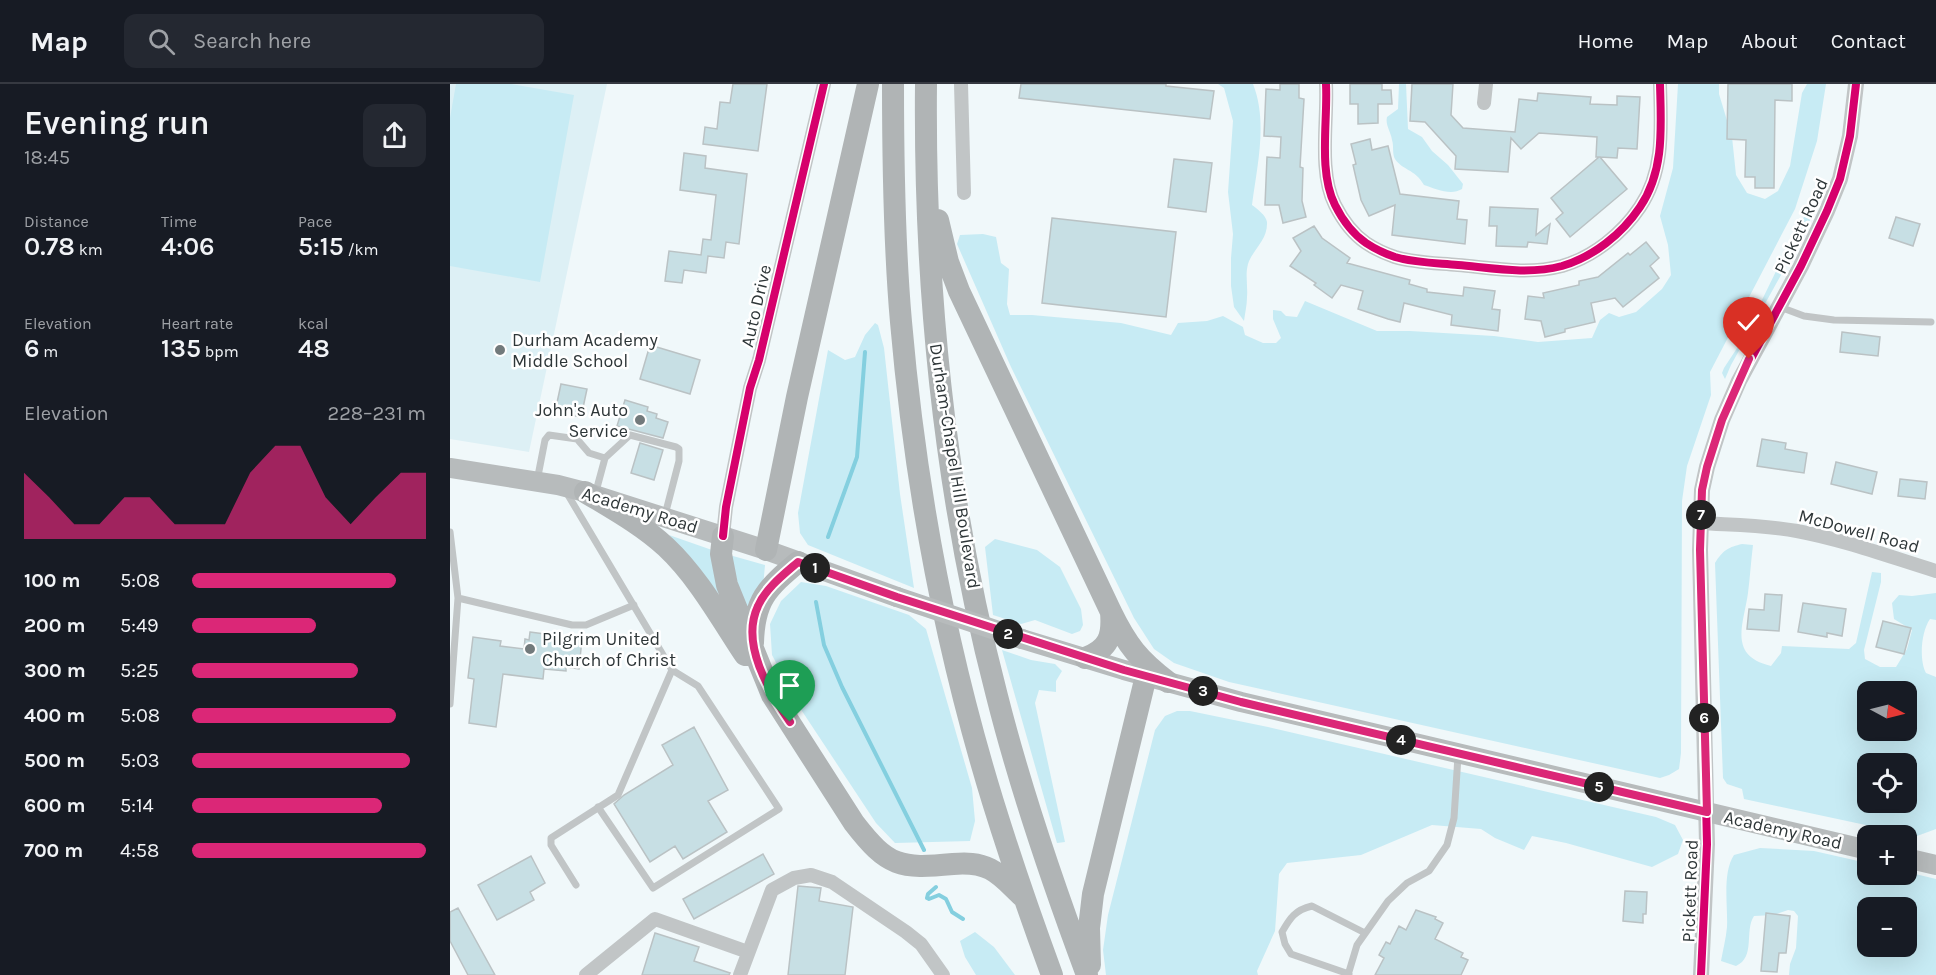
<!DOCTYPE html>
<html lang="en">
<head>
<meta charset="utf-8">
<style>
  body { margin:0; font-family:Karla,sans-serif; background:#242831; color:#f1f3f6; height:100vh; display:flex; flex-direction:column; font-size:22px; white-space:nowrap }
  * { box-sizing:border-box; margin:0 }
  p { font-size:20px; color:#9ea1a6 }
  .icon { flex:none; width:33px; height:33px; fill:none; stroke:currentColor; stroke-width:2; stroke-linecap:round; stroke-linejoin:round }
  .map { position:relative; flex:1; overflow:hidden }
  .sheet { display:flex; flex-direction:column; background:#171b24; width:450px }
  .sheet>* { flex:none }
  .needle { width:39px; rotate:97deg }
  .controls { position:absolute; left:1407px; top:597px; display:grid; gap:12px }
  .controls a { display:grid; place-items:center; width:60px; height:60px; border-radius:12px; background:#171b24; box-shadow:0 6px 24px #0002; font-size:30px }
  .pin { position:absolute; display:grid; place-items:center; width:51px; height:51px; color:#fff; margin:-62px -26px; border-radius:50% 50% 50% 0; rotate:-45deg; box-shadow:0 0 6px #0007 }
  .pin .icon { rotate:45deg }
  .km { position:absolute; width:30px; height:30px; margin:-15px; border-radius:50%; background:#222; color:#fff; font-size:16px; line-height:30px; text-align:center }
  .round { display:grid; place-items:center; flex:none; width:63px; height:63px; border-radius:12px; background:#242831 }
  .overview { display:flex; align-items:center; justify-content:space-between; height:102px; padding:0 24px }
  h1 { font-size:33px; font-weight:600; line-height:45px }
  .metrics { display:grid; grid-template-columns:repeat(3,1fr); gap:9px; height:102px; padding:6px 24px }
  .metrics div { display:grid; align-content:center }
  .metrics b { font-size:26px; font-weight:600 }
  .metrics small { font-size:16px; font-weight:400 }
  .metrics p { font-size:16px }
  .chart { height:168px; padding:12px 24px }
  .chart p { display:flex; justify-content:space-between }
  .chart svg { width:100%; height:108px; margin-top:6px; fill:#db2777; opacity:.7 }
  ul { padding:0 24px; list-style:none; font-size:20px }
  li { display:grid; grid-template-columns:96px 72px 1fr; align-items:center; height:45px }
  li i { height:15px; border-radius:8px; background:#db2777 }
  header { display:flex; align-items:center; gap:36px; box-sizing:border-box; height:84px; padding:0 30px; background:#171b24; border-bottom:2px solid #363941 }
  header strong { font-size:28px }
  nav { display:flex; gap:33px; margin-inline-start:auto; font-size:21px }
  .search { width:420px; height:54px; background:#242831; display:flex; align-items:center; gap:15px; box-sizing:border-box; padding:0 21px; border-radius:12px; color:#9ea1a6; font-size:22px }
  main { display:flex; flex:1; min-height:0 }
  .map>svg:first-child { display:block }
  .built { fill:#ddf0f5 }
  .green { fill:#c7ebf4; fill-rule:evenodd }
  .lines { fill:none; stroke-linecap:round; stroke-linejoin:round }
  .stream { stroke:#84cfdf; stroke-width:4 }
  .building { fill:#c7dfe4; stroke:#bac2c4; stroke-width:1.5 }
  .service { stroke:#c1c5c6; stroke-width:7 }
  .minor { stroke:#c1c5c6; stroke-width:14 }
  .tertiary { stroke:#c1c5c6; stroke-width:16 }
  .secondary { stroke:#b7bbbc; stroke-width:20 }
  .primary { stroke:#b0b4b5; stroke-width:22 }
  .secondary-bridge { stroke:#b7bbbc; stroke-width:20 }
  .cycleway-casing { stroke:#fff; stroke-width:11 }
  .cycleway { stroke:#d6006c; stroke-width:8 }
  .route-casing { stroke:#fff; stroke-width:12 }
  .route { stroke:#db2777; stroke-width:8 }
  .poi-dot { fill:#727a7c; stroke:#fff; stroke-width:2 }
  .labels { text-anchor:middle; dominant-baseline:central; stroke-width:5; stroke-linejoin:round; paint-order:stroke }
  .street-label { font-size:18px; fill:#2e3638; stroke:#fff }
  .poi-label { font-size:18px; fill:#2e3638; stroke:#fff; text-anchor:start }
</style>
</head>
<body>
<header>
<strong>Map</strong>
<div class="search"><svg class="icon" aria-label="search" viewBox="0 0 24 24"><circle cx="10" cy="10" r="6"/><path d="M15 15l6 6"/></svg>Search here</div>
<nav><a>Home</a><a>Map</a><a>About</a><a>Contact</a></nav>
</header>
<main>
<section class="sheet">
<div class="overview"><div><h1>Evening run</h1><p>18:45</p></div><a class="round"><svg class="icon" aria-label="share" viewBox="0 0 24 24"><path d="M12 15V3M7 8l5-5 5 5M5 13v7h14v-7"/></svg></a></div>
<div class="metrics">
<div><p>Distance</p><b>0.78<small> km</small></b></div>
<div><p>Time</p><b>4:06</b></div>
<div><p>Pace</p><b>5:15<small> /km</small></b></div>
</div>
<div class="metrics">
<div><p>Elevation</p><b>6<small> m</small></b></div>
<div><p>Heart rate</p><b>135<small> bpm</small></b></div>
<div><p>kcal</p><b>48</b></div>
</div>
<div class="chart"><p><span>Elevation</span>228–231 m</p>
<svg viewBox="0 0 160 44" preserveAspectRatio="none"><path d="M0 44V17L10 27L20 38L30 38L40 27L50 27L60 38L70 38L80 38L90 17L100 6L110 6L120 27L130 38L140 27L150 17L160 17V44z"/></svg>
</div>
<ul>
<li><b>100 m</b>5:08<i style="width:87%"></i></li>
<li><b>200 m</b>5:49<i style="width:53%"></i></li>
<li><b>300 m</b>5:25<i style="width:71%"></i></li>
<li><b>400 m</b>5:08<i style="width:87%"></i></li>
<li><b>500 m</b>5:03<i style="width:93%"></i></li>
<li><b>600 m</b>5:14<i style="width:81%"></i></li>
<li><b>700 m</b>4:58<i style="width:100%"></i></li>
</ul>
</section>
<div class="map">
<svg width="1486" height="891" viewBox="0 0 1486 891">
  <rect width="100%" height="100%" fill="#f0f8fa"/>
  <path class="built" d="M0,0H157L79,368L0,355Z"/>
  <path class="green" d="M6,0H61L124,11L90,198L0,182V34Z
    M768,0H803C818,38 807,82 802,121C807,125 816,131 817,138C818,156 803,165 798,180C795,191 798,202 797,213C797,221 795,229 794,237L784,223L781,202V174L783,150L778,108L783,37L774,4Z
    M949,0H956L958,45L972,53L982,67L998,81L1013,100L1012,105C1001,112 986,105 974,101C965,85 952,86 945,75C942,70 944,62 942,56C941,48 935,41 937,33L948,25Z
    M1228,0H1269V10L1282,53L1286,91L1297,109L1315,115L1328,107L1340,82L1352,9L1357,0H1376L1367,57L1345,125L1260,288L1261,311L1237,382L1232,417L1231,669L1229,685L1219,691L1210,694L779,598L724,579L704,565L684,534L561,283L507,160L510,151L533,150L546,153L551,179L559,185L557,220L560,231H582L671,239L721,251L728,239L757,237L773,232L793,243L795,251L813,259H826L831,254L823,235V226L831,227L836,232L847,233L855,217L927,247H960L1044,252L1088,258L1142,254L1150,236L1159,229L1169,233L1186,228L1212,205L1221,191L1218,161L1210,132L1223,84Z
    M1359,126H1364L1356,146L1281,281L1275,295L1272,289L1274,284L1293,255L1349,140Z
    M425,239L428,241L434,264L450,410L464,504L358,461L350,449L348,429L378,266L395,276L405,273L415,251Z
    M219,451L262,466L282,526Z
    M545,455L587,466L610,483L631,525L633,541L630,547L622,550L585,536L571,540L543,531L535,463Z
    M1292,460L1303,461C1301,477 1300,493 1298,509C1294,539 1277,572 1321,582L1331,569L1332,562L1399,565L1406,559L1422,488L1431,489V498L1414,566L1415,575L1430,583H1446L1457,565L1462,546L1444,535L1442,519L1449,511L1462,512L1486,509V536L1480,535C1471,548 1469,576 1476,589L1486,593V745L1467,752L1294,715L1292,705L1277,700L1273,694L1265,479C1273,466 1279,463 1292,460ZM1418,608H1456V646H1418ZM1418,680H1456V718H1418Z
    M283,472L315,481L313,503L298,539L281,473Z
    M351,498L376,502L459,531L476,545L522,704L525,737L520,757L445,759L426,739L348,621L322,571L320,540L331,517Z
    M552,566L581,576L605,580L612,587L606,597V608L589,606L585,619L615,758L607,759Z
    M727,627H740L818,643L1206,733L1225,741L1233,756L1228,770L1202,783L1116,759L1082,752L1074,766L1045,754L1031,745L982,741L911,771L837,779L829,790L825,847L807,887L808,891H656L653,866L658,831L705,646L715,632Z
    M1310,764L1364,767L1417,779L1418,790H1456L1457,788L1486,795V891H1339L1340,880L1346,864L1348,832L1344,827L1338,826L1324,831L1304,832C1294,847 1306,873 1286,882L1271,877C1273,866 1276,854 1277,843C1278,822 1272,789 1284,771ZM1418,824H1456V862H1418Z
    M525,848L544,863L565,891H526L515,873L510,857Z"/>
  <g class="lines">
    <path class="stream" d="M378,453L407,373L415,268
      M366,518L374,561L392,603L474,766
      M486,803L478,810L477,814L479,815L489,811L496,815L502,828L513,835"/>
  </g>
  <path class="building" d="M283,0H317L308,67L253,60L255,43L267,45L270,18L280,19Z
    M571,0H716V2L764,7L760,35L569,14Z
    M830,0H849V14L854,15L850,83L853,84L852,117L856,133L833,139L829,121H815L817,73L830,74L831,53L814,52L816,5L830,6Z
    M900,0H932V6H941L942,20H928V39L908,40V20H900Z
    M962,0H1003L1001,31L1013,44L1065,48L1069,15L1087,17L1088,9L1141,13L1140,20L1167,21V12L1190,13L1187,65L1168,64L1167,74L1150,73L1177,105L1120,153L1106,135L1113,129L1101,114L1149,73H1146L1147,53L1089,49L1071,65L1061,54L1058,88L1005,85L1006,72L975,38L960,37Z
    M1278,0H1342V17L1325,16L1324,104H1305V93H1295L1296,56L1277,55Z
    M920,55L922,66L938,62L950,110L1009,117L1007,135L1017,136L1015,160L942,151L945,121L919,132L911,116L903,81L906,80L901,60Z
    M234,69L256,72L255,84L297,90L289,160L276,158L274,174L258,172L256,189L234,186L232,199L215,197L219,167L251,171L253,155L261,156L266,111L230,106Z
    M724,75L762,79L756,128L718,123Z
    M1040,123L1088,125L1086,151L1100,140L1097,160L1078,158L1077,163L1046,162L1047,142H1039Z
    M1446,133L1470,140L1463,162L1439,154Z
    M602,134L726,148L716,233L592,219Z
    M864,142L872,154L900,174L897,179L960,196L959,200L977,205V208L1013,212L1014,203L1045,207L1042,225L1050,226L1048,247L1001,241L1002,231L954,219L950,238L938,235L908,225L913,207L891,201L882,214L864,201L866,199L840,182L851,167L843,154Z
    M1196,158L1209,174L1200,182L1209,194L1173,223L1165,214L1141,219L1145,238L1115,245V248L1095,253L1091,237L1075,235L1078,212L1094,214L1093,209L1129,201V197L1148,193L1178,169L1180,171Z
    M1392,248L1430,253L1428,272L1390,268Z
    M200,261L250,276L240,310L190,295Z
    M111,300L137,305L131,333L105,328Z
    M175,316L198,323L197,327L207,330L206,334L218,338L213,354L167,342Z
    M1312,355L1336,359L1335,365L1357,369L1354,389L1307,382Z
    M190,359L213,366L204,396L181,389Z
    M1386,378L1427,388L1422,410L1381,400Z
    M1450,395L1477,398L1475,415L1448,412Z
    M1315,510L1332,511L1329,547L1297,545L1299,525L1314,526Z
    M1353,519L1396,525L1392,552L1377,549V553L1348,548Z
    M1433,537L1461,544L1454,570L1426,563Z
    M80,548L132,555L129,585L116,583V587L94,585L93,595L53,590L46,643L19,639L24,595L18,594L23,553L51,557L50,562L74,565L75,555L79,556Z
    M244,643L278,706L258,717L277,748L233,775L225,762L200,778L164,720L174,711L223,681L212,661Z
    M313,770L324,790L244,835L233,815Z
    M81,772L95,799L80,808L84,816L47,836L28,801Z
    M348,802L371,804L369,817L403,823L395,891H338Z
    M1175,807L1197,808L1196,830H1193V839L1173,837Z
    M8,824L45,891H18L0,857V828Z
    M966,826L986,833L985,835L993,839L985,855L1013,869L1011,873L1018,876L1011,891H925L934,874L929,871L936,858L940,860L949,842L956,846Z
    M1316,829L1340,832L1336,869H1329L1327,888L1311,887Z
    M205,849L249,863L244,877L280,889L279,891H192Z"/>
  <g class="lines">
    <path class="service" d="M1330,223L1354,232L1384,236L1481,238
      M87,397L95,356L99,351L127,355L139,369L155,374
      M115,406L222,586L248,602L329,725L203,804L148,723
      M145,411L155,374L180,351L226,363L229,365V377L215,431
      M0,448L8,514L122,541H136L184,521
      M0,620L8,514
      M126,801L101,761V754L168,711L222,586
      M899,890L841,870L835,860L832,848C840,834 845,826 862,822L915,849
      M898,891L907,861L938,817L957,799L979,787L997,761L1004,734L1008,672"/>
    <path class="minor" d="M511,0L514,109
      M876,0C878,36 868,88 885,121C892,135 903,150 916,159C925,165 936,170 945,173C965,179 987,179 1008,181C1042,184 1078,191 1112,182C1143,173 1172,150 1190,123C1215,86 1211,42 1210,0
      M1034,19L1036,0
      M1250,439C1283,441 1315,441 1347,447C1395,456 1440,473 1486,487
      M273,452L276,423L300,304L309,276L374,0
      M136,891L205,835L298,868
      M290,891L322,806L344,794L361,791L382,798L456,848L471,860L493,891"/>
    <path class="tertiary" d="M1251,891L1257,760L1250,466L1252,406L1257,383L1272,336L1289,297L1351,182L1377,127L1390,95L1400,52L1406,0"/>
    <path class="secondary" d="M0,384L108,401L135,408L316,466L447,513
      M572,555L674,586L791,618L1418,766
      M1456,774L1486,781"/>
    <path class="primary" d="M443,0C443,79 444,159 451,238C465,400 495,562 543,718C561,776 581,834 602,891
      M476,0C474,206 495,413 547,612C571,707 603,800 637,891
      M488,136L498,178L509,207L661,528C677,561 689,576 718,598
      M135,408C163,425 192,441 216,463C248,493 271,535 295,571
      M273,452L271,470L277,501L322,611L404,739C438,783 450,785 503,780C516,779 528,779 540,785C552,791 562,803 572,812
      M316,466L347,313L418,0
      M303,559C304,516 317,504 348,478
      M635,574C659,565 663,552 661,528
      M640,881L639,844L643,810L696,592"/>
    <path class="secondary-bridge" d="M447,513L572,555"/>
    <g class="cycleway-casing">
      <path id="cycleway" d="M876,0C878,36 868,88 885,121C892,135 903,150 916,159C925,165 936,170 945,173C965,179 987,179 1008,181C1042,184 1078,191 1112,182C1143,173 1172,150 1190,123C1215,86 1211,42 1210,0
        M273,452L276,423L300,304L309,276L374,0
        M1251,891L1257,760L1250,466L1252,406L1257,383L1272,336L1289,297L1351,182L1377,127L1390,95L1400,52L1406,0"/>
    </g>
    <use href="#cycleway" class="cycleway"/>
  </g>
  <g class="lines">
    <g class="route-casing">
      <path id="route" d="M340,638C319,607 290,560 308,522C316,504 333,491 348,478L447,513L674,586L791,618L1257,728L1250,466L1252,406L1257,383L1272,336L1299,275"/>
    </g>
    <use href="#route" class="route"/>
  </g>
  <g class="poi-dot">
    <circle cx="50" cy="266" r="6"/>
    <circle cx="190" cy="336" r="6"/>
    <circle cx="80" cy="565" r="6"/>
  </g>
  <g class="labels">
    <g class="street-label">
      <text transform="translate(1351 142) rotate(-65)">Pickett Road</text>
      <text transform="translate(306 222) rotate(-77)">Auto Drive</text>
      <text transform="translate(505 382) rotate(81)">Durham-Chapel Hill Boulevard</text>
      <text transform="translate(190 426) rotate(17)">Academy Road</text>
      <text transform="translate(1409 447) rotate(15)">McDowell Road</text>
      <text transform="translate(1333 746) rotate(13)">Academy Road</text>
      <text transform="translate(1240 807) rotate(-88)">Pickett Road</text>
    </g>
    <g class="poi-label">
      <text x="62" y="256">Durham Academy<tspan x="62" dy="21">Middle School</tspan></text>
      <text x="178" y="326" text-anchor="end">John's Auto<tspan x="178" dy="21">Service</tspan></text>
      <text x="92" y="555">Pilgrim United<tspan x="92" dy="21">Church of Christ</tspan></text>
    </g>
  </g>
</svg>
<div class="controls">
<a><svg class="needle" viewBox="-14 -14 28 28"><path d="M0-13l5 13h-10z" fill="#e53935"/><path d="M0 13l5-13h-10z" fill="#9ea1a6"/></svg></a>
<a><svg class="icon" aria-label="locate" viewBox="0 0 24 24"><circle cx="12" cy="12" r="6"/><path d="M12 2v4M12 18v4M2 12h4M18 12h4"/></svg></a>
<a>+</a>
<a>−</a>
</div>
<div class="pin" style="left:340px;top:638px;background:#1e9e55"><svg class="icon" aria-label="arrive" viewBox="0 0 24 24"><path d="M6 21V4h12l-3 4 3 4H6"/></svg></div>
<div class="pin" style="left:1299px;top:275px;background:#d93025"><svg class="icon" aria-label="check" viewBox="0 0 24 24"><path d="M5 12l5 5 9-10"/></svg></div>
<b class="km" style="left:365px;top:484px">1</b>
<b class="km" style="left:558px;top:550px">2</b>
<b class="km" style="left:753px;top:607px">3</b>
<b class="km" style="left:951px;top:656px">4</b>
<b class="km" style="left:1149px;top:703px">5</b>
<b class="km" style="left:1254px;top:634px">6</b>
<b class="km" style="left:1251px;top:431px">7</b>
</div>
</main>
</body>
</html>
